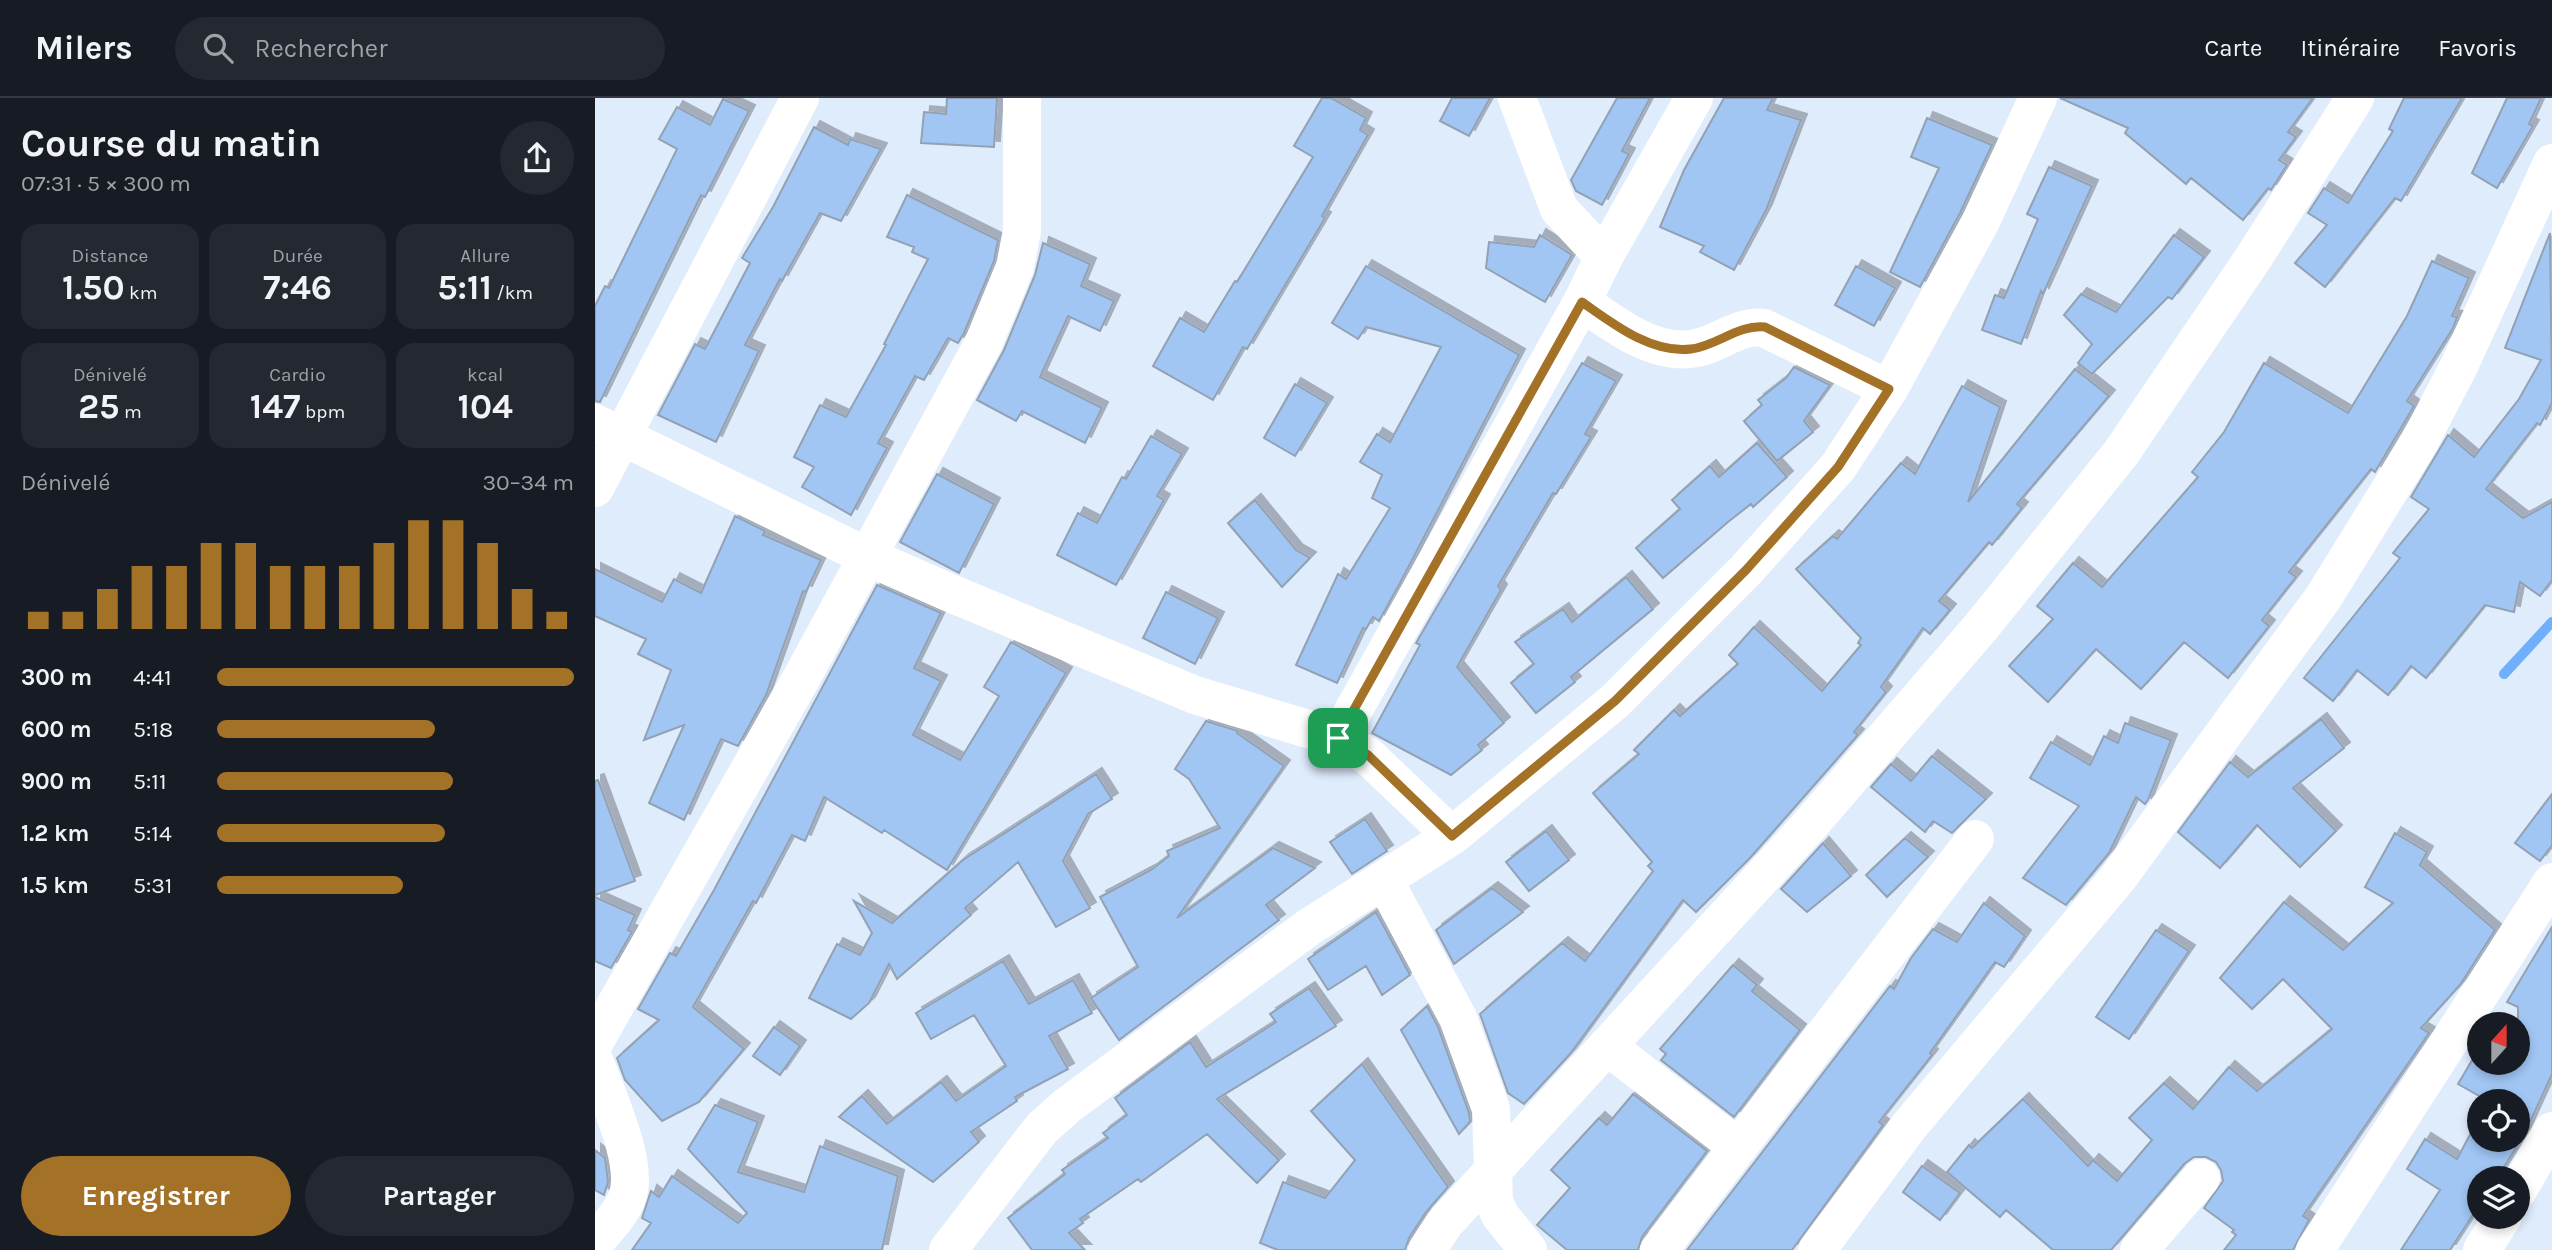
<!DOCTYPE html>
<html lang="fr">
<head>
<meta charset="utf-8">
<style>
  body { margin:0; font-family:Karla,sans-serif; background:#242831; color:#f1f3f6; height:100vh; display:flex; flex-direction:column; font-size:26px; white-space:nowrap }
  * { box-sizing:border-box; margin:0 }
  p { font-size:23px; color:#9ea1a6 }
  .icon { flex:none; width:38px; height:38px; fill:none; stroke:currentColor; stroke-width:2; stroke-linecap:round; stroke-linejoin:round }
  .map { position:relative; flex:1; overflow:hidden }
  .drawer { display:flex; flex-direction:column; background:#171b24; width:595px }
  .drawer>* { flex:none }
  .needle { width:46px; rotate:21deg }
  .fabs { position:absolute; left:1872px; top:914px; display:grid; gap:14px }
  .fabs a { display:grid; place-items:center; width:63px; height:63px; border-radius:50%; background:#171b24; box-shadow:0 4px 10px #0003; font-size:35px }
  .pin { position:absolute; display:grid; place-items:center; width:60px; height:60px; color:#fff; margin:-30px; border-radius:14px; box-shadow:0 4px 10px #0006 }
  .round { display:grid; place-items:center; flex:none; width:74px; height:74px; border-radius:37px; background:#242831 }
  .summary { display:flex; align-items:center; justify-content:space-between; height:119px; padding:0 21px }
  h1 { font-size:38px; font-weight:700; line-height:52px }
  .figures { display:grid; grid-template-columns:repeat(3,1fr); gap:10px; height:119px; padding:7px 21px }
  .figures div { display:grid; align-content:center; border-radius:18px; background:#242831; text-align:center }
  .figures b { font-size:35px; font-weight:700 }
  .figures small { font-size:19px; font-weight:400 }
  .figures p { font-size:19px }
  .chart { height:196px; padding:14px 21px }
  .chart p { display:flex; justify-content:space-between }
  .chart svg { width:100%; height:126px; margin-top:7px; stroke:#a37227; stroke-width:6 }
  .primary-button { display:flex; gap:14px; margin-top:auto; padding:14px 21px }
  .primary-button a { flex:1; height:80px; border-radius:42px; background:#a37227; color:#fff; font-size:28px; font-weight:700; line-height:80px; text-align:center }
  .primary-button a+a { background:#242831; color:#f1f3f6 }
  ul { padding:0 21px; list-style:none; font-size:23px }
  li { display:grid; grid-template-columns:112px 84px 1fr; align-items:center; height:52px }
  li i { height:18px; border-radius:9px; background:#a37227 }
  header { display:flex; align-items:center; gap:42px; box-sizing:border-box; height:98px; padding:0 35px; background:#171b24; border-bottom:2px solid #363941 }
  header strong { font-size:33px }
  nav { display:flex; gap:38px; margin-inline-start:auto; font-size:24px }
  .search { width:490px; height:63px; background:#242831; display:flex; align-items:center; gap:18px; box-sizing:border-box; padding:0 24px; border-radius:38px; color:#9ea1a6; font-size:26px }
  main { display:flex; flex:1; min-height:0 }
  .map>svg:first-child { display:block }
  .lines { fill:none; stroke-linecap:round; stroke-linejoin:round }
  .stream { stroke:#70affb; stroke-width:10 }
  .building { fill:#a1c6f4; stroke:#92a1b3; stroke-width:2; filter:url(#shadow) }
  .street { stroke:#fff; stroke-width:38 }
  .route-casing { stroke:#fff; stroke-width:14 }
  .route { stroke:#a37227; stroke-width:9 }
</style>
</head>
<body>
<header>
<strong>Milers</strong>
<div class="search"><svg class="icon" aria-label="search" viewBox="0 0 24 24"><circle cx="10" cy="10" r="6"/><path d="M15 15l6 6"/></svg>Rechercher</div>
<nav><a>Carte</a><a>Itinéraire</a><a>Favoris</a></nav>
</header>
<main>
<section class="drawer">
<div class="summary"><div><h1>Course du matin</h1><p>07:31 · 5 × 300 m</p></div><a class="round"><svg class="icon" aria-label="share" viewBox="0 0 24 24"><path d="M12 15V3M7 8l5-5 5 5M5 13v7h14v-7"/></svg></a></div>
<div class="figures">
<div><p>Distance</p><b>1.50<small> km</small></b></div>
<div><p>Durée</p><b>7:46</b></div>
<div><p>Allure</p><b>5:11<small> /km</small></b></div>
</div>
<div class="figures">
<div><p>Dénivelé</p><b>25<small> m</small></b></div>
<div><p>Cardio</p><b>147<small> bpm</small></b></div>
<div><p>kcal</p><b>104</b></div>
</div>
<div class="chart"><p><span>Dénivelé</span>30–34 m</p>
<svg viewBox="0 0 160 44" preserveAspectRatio="none"><path d="M5 44V38M15 44V38M25 44V30M35 44V22M45 44V22M55 44V14M65 44V14M75 44V22M85 44V22M95 44V22M105 44V14M115 44V6M125 44V6M135 44V14M145 44V30M155 44V38"/></svg>
</div>
<ul>
<li><b>300 m</b>4:41<i style="width:100%"></i></li>
<li><b>600 m</b>5:18<i style="width:61%"></i></li>
<li><b>900 m</b>5:11<i style="width:66%"></i></li>
<li><b>1.2 km</b>5:14<i style="width:64%"></i></li>
<li><b>1.5 km</b>5:31<i style="width:52%"></i></li>
</ul>
<div class="primary-button"><a>Enregistrer</a><a>Partager</a></div>
</section>
<div class="map">
<svg width="1957" height="1152" viewBox="0 0 1957 1152">
  <defs>
    <filter id="shadow"><feDropShadow dx="6" dy="-6" stdDeviation="0" flood-color="#0004"/></filter>
  </defs>
  <rect width="100%" height="100%" fill="#dfecfc"/>
  <g class="lines">
    <path class="stream" d="M1909,576L1957,524"/>
  </g>
  <path class="building" d="M352,0H402L399,49L326,45L329,14L351,16Z
    M727,0H736L771,20L765,32L773,37L727,118L730,120L652,251L648,249L618,302L558,268L585,220L609,234L640,183L642,184L718,59L699,48Z
    M857,0H895L874,38L845,23Z
    M1022,0H1055L1027,53L1034,56L1007,107L981,93L976,82Z
    M1129,0H1178L1172,12L1206,22L1171,112L1139,172L1105,154L1109,148L1065,129L1089,72Z
    M1465,0H1718L1693,34L1701,39L1684,62L1692,67L1676,92L1673,90L1648,122L1596,80L1591,86L1530,35L1533,30Z
    M1809,0H1867L1806,103L1800,100L1730,189L1700,165L1732,127L1713,115L1729,90L1753,105L1798,33L1794,31Z
    M1912,0H1946L1934,26L1938,28L1902,90L1877,75Z
    M128,1L154,13L110,99L106,97L5,304L0,303V208L10,188L14,190L82,51L64,41L82,9L115,27Z
    M1332,20L1397,47L1365,115L1325,189L1295,174L1344,70L1316,59Z
    M219,29L253,47L255,41L286,51L246,123L225,115L187,183L185,181L150,247L164,253L121,344L63,317L100,246L110,251L155,165L147,160L178,109Z
    M1454,69L1497,88L1448,196L1446,193L1426,246L1387,232L1400,197L1409,200L1443,121L1432,116Z
    M312,97L403,142L399,163L369,235L363,245L353,240L329,282L320,278L283,345L292,350L256,417L207,389L219,369L199,359L225,307L251,319L291,247L289,246L333,161L317,154L319,149L292,139Z
    M1955,135L1957,305L1945,327L1942,325L1891,391L1928,420L1957,404V482L1945,498L1925,484L1919,514L1890,507L1831,580L1816,568L1793,597L1762,572L1738,603L1709,580L1805,460L1798,455L1834,411L1816,399L1853,337L1879,359L1924,301L1946,262L1910,250Z
    M945,137L977,157L950,204L891,170L894,144L939,149Z
    M1579,137L1609,159L1577,201L1573,199L1497,276L1483,265L1497,246L1469,217L1486,196L1521,214Z
    M448,145L495,166L486,188L519,203L505,233L473,218L445,279L507,310L490,345L427,313L421,323L382,302L409,252L440,177Z
    M1837,163L1874,180L1857,218L1862,219L1858,230L1812,303L1819,308L1780,374L1776,371L1694,474L1701,479L1667,522L1674,528L1633,580L1589,544L1546,591L1501,551L1453,604L1414,568L1458,521L1442,508L1478,465L1507,489L1603,379L1597,374L1629,334L1669,265L1753,315L1812,218Z
    M771,168L924,257L805,485L784,523L778,519L771,531L768,530L742,585L701,567L743,476L751,481L795,410L777,400L787,377L765,364L782,336L795,344L846,249L771,229L763,241L737,225Z
    M1261,168L1300,190L1279,228L1240,207Z
    M987,265L1021,283L990,336L996,339L961,396L958,395L903,488L906,492L862,569L909,625L883,647L887,652L856,677L777,635L825,547L821,545L843,507Z
    M1199,269L1235,287L1209,323L1218,334L1182,363L1149,323L1167,307L1163,302L1191,280Z
    M1480,271L1514,298L1422,406L1427,410L1397,447L1394,444L1344,503L1355,512L1335,536L1328,530L1286,589L1291,594L1259,634L1263,637L1154,761L1101,814L1088,802L975,956L929,1006L913,995L885,916L967,845L990,863L1058,773L1053,768L1057,764L998,695L1044,656L1039,652L1079,612L1085,618L1143,566L1134,557L1159,529L1227,593L1266,547L1263,545L1266,540L1201,471L1238,438L1242,441L1306,365L1320,376L1367,288L1405,309L1373,404Z
    M700,286L732,305L700,358L669,340Z
    M556,338L587,356L562,398L569,402L521,487L462,457L483,415L502,425L527,379L531,381Z
    M1162,345L1192,379L1158,409L1156,406L1133,424L1068,480L1041,450L1085,411L1077,402L1115,368L1124,379Z
    M342,376L399,406L364,475L305,444Z
    M660,402L701,452L715,460L687,489L633,425Z
    M140,418L170,433L168,437L226,462L211,494L208,493L171,597L143,648L126,641L89,722L54,705L89,627L49,642L76,572L43,556L51,541L0,518V471L67,504L79,481L106,495Z
    M1031,479L1058,511L976,579L980,584L941,615L916,585L939,566L920,544L968,511L977,524Z
    M282,487L346,515L319,570L346,583L318,637L365,662L404,598L389,589L416,544L471,575L352,772L289,732L287,735L229,699L210,743L197,737L161,805L158,803L98,909L149,951L104,1004L67,1023L30,982L22,960L64,922L43,911L75,855L81,858L119,792Z
    M571,494L623,520L600,566L548,540Z
    M1726,621L1749,650L1698,690L1741,733L1705,769L1662,727L1625,770L1583,734L1635,664L1653,679Z
    M611,623L643,633L642,635L689,668L582,820L678,750L720,770L671,807L684,822L524,942L496,900L543,869L505,799L556,772L574,758L572,753L625,730L594,681L580,671Z
    M1530,625L1576,642L1553,702L1550,706L1541,699L1514,755L1471,807L1428,780L1484,708L1435,680L1456,644L1495,667L1509,638L1523,645Z
    M1337,658L1391,701L1357,735L1338,723L1330,734L1276,689L1296,666L1316,683Z
    M501,676L517,701L493,716L468,763L495,810L461,829L423,764L370,810L376,817L302,881L294,866L274,905L256,921L214,900L242,846L265,857L277,835L259,803L297,825L368,762Z
    M3,682L40,783L0,797V683Z
    M1957,696V747L1945,763L1920,745Z
    M770,721L792,753L757,776L735,744Z
    M951,733L974,762L934,793L911,764Z
    M1800,735L1832,754L1825,767L1900,832L1865,887L1826,930L1834,935L1708,1118L1714,1122L1698,1152H1629L1641,1137L1637,1134L1639,1132L1609,1110L1628,1083L1626,1072L1621,1064L1611,1059H1599L1589,1066L1516,1152H1458L1411,1112L1405,1119L1352,1074L1374,1047L1377,1050L1428,1001L1493,1068L1498,1062L1522,1083L1557,1042L1534,1020L1569,985L1598,1011L1634,969L1662,993L1737,931L1688,881L1657,911L1625,880L1689,804L1748,852L1798,805L1770,789Z
    M1310,740L1333,759L1292,799L1271,777Z
    M1228,745L1256,778L1212,814L1186,791Z
    M897,790L928,814L859,866L841,832Z
    M0,799L40,817L33,832L37,834L16,870L0,863Z
    M1389,805L1430,838L1409,869L1400,864L1335,955L1337,957L1284,1024L1288,1027L1197,1152H1092L1295,888L1299,891L1316,860L1338,831L1362,844Z
    M781,814L815,877L787,897L771,868L733,892L713,861Z
    M1957,829V976L1929,1037L1902,1080H1885V1106L1855,1152H1806L1845,1092L1812,1071L1830,1041L1862,1061L1885,1018V1041H1923V1003H1893L1863,986L1879,959L1907,974L1913,964H1923V909L1912,904Z
    M1561,832L1594,853L1534,941L1501,919Z
    M408,863L434,906L478,882L497,915L454,938L473,971L420,999L422,1003L376,1034L384,1044L338,1084L244,1019L267,998L292,1026L346,984L361,1003L411,968L379,917L336,941L321,915Z
    M1138,867L1162,887L1157,893L1205,932L1139,1019L1066,962L1071,956L1065,951Z
    M714,890L741,928L622,1001L684,1062L662,1085L612,1036L546,1084L543,1081L485,1121L488,1125L474,1135L490,1152H437L413,1120L470,1076L467,1072L513,1040L508,1035L532,1017L520,1000L595,944L611,969L681,924L675,916Z
    M832,908L843,929L874,1015L875,1024L864,1036L806,932Z
    M179,929L205,948L185,977L158,958Z
    M767,966L853,1089L831,1114L814,1140L810,1152H683L665,1145L688,1084L730,1100L760,1062L716,1013Z
    M1038,996L1112,1053L1047,1139L1043,1152H972L942,1127L975,1090L956,1072L1004,1020L1012,1027Z
    M120,1007L163,1024L143,1074L209,1094L225,1048L303,1078L287,1152H37L56,1125L47,1120L56,1093L64,1099L77,1078L143,1125L152,1115L93,1051Z
    M0,1052L10,1060L13,1084L9,1097L0,1092Z
    M1327,1068L1365,1095L1345,1122L1308,1094Z"/>
  <g class="lines">
    <path class="street" d="M922,0L964,111L1009,159L987,204C1017,225 1056,256 1096,251C1122,248 1143,226 1169,230L1294,291
      M1009,159L1099,0
      M0,325L271,458L353,494L600,597L743,640L773,658L857,738
      M0,390L205,0
      M743,640L987,204
      M789,782L863,920L896,1011L899,1103L905,1117L933,1152
      M0,943L207,579L389,244L420,169L427,133V0
      M1012,948L1141,1048
      M0,964C12,998 45,1066 32,1100C26,1116 11,1131 0,1144
      M1923,1092L1957,1033
      M353,1152L447,1030L473,1007L714,829L857,738L1020,603L1151,472L1243,369L1294,291L1385,125L1443,0
      M832,1152L849,1126L1213,729L1386,529L1526,355L1659,159L1760,0
      M1064,1152L1380,741
      M1222,1152L1315,1027L1523,780L1728,500L1825,343L1864,268L1957,65
      M1544,1152L1606,1080
      M1720,1152L1957,784
      M1887,1152L1908,1118"/>
  </g>
  <g class="lines">
    <g class="route-casing">
      <path id="route" d="M987,204C1017,225 1056,256 1096,251C1122,248 1143,226 1170,229L1294,291L1243,369L1151,472L1020,603L857,738L773,657L743,640Z"/>
    </g>
    <use href="#route" class="route"/>
  </g>
</svg>
<div class="fabs">
<a><svg class="needle" viewBox="-14 -14 28 28"><path d="M0-13l5 13h-10z" fill="#e53935"/><path d="M0 13l5-13h-10z" fill="#9ea1a6"/></svg></a>
<a><svg class="icon" aria-label="locate" viewBox="0 0 24 24"><circle cx="12" cy="12" r="6"/><path d="M12 2v4M12 18v4M2 12h4M18 12h4"/></svg></a>
<a><svg class="icon" aria-label="layers" viewBox="0 0 24 24"><path d="M12 4l9 5-9 5-9-5zM3 14l9 5 9-5"/></svg></a>
</div>
<div class="pin" style="left:743px;top:640px;background:#1e9e55"><svg class="icon" aria-label="arrive" viewBox="0 0 24 24"><path d="M6 21V4h12l-3 4 3 4H6"/></svg></div>
</div>
</main>
</body>
</html>
